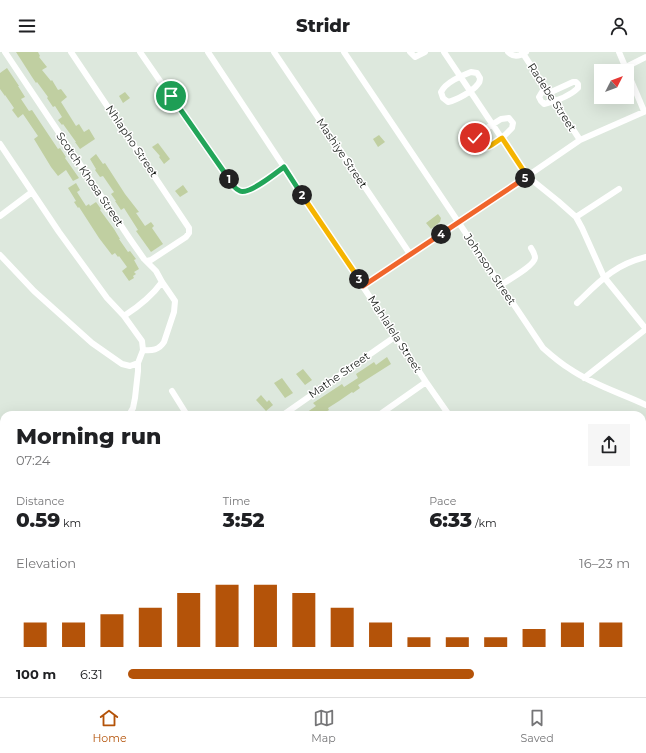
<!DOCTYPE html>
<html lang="en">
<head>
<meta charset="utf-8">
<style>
  body { margin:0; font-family:Montserrat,sans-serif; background:#f6f6f6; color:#202124; height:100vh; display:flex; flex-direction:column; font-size:15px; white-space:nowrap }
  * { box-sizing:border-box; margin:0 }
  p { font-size:13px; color:#757577 }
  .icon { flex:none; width:22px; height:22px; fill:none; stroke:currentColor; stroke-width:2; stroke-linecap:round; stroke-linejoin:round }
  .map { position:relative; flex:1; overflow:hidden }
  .sheet { position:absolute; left:0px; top:359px; width:646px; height:286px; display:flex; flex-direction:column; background:#fff; border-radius:12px 12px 0 0; box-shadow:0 4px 16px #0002 }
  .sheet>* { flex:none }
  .needle { width:26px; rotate:48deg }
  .buttons { position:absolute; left:594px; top:12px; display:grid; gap:8px }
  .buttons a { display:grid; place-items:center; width:40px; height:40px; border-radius:0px; background:#fff; box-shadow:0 4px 16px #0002; font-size:20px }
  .pin { position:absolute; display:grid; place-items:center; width:34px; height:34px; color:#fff; margin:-17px; border:2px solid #fff; border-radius:50%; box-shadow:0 1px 4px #0007 }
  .km { position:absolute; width:20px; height:20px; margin:-10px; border-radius:50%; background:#222; color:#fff; font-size:11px; line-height:20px; text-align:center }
  .round { display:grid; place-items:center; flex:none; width:42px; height:42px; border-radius:0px; background:#f6f6f6 }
  .head { display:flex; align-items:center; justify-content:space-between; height:68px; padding:0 16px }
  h1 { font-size:22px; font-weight:800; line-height:30px }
  .metrics { display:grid; grid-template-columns:repeat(3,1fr); gap:6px; height:68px; padding:4px 16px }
  .metrics div { display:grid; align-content:center }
  .metrics b { font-size:20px; font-weight:800 }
  .metrics small { font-size:11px; font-weight:400 }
  .metrics p { font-size:11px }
  .chart { height:112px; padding:8px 16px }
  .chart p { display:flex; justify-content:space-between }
  .chart svg { width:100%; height:72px; margin-top:4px; stroke:#b45309; stroke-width:6 }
  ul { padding:0 16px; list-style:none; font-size:13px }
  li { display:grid; grid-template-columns:64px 48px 1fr; align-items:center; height:30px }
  li i { height:10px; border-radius:5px; background:#b45309 }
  header { display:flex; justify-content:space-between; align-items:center; height:52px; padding:0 16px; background:#fff; font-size:18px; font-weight:800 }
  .menu { display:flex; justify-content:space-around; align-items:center; height:56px; border-top:1px solid #e0e0e0; background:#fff; font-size:11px; color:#757577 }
  .menu a { display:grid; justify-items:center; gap:2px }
  .menu .current { color:#b45309 }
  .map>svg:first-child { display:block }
  .building { fill:#c0cfa1 }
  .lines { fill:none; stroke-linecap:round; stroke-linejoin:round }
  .minor { stroke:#fff; stroke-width:6 }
  .split-1-casing { stroke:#fff; stroke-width:8 }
  .split-2-casing { stroke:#fff; stroke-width:8 }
  .split-3-casing { stroke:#fff; stroke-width:8 }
  .split-4-casing { stroke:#fff; stroke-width:8 }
  .split-5-casing { stroke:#fff; stroke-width:8 }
  .split-6-casing { stroke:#fff; stroke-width:8 }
  .split-1 { stroke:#22a559; stroke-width:5 }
  .split-2 { stroke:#22a559; stroke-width:5 }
  .split-3 { stroke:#f5b400; stroke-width:5 }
  .split-4 { stroke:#f0652b; stroke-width:5 }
  .split-5 { stroke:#f0652b; stroke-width:5 }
  .split-6 { stroke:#f5b400; stroke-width:5 }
  .labels { text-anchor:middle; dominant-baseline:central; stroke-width:3; stroke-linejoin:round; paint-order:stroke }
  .street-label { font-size:11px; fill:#1c201c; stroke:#fff }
</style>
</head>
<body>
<header><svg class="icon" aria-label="menu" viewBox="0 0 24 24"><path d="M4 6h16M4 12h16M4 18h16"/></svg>Stridr<svg class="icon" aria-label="person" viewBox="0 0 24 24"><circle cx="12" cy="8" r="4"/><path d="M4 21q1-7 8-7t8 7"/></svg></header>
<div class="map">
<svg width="646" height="645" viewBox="0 0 646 645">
  <rect width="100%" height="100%" fill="#dde8dd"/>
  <path class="building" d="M16,0H38L40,4L39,5L47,15L42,18L51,29L52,28L58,38L61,37L67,45L61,50L76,74L79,72L84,80L89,77L95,87L80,97L75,90H76L63,72L62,73L58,68L62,65L55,54L53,55L47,46L48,45L37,30L36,31L32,25Z
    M7,16L19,34H18L25,45L21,47L29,59L32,58L58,97L60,96L66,105L65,106L79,126L73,129L66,118L58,124L51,115L34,87L38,84L23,62L18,66L12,58L14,56L5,43V44L0,37V21Z
    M125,40L130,46L123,51L119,44Z
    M379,83L385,90L378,95L373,87Z
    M158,91L170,107L164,112L159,105L160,104L152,95Z
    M96,102L103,112L105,111L125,142L139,160L136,161L145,174L151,170L154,174L152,176L163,192L151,200L136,179L138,178L124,156L121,158L115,149H116L111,142L114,140L103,124L100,125L95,118L96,117L90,107Z
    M76,131L80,138L77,140L86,154L89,152L90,154L96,150L101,157L100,158L114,177L120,187H119L128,200L130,199L136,207L134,208L139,217L134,220L136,222L133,224L134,226L129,229L122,219L127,215L119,204L118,205L115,201L112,203L99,186L79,155L78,156L74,150L76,149L68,136Z
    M183,133L188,140L180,145L175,139Z
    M438,162L441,166L440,170L431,177L426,171Z
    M387,305L391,312L358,333L360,336L353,341L352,340L339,349L328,356L329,358L321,363L320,361L316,363H303L316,354L313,351L342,332L344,335L358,326L356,322L374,310L376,313Z
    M303,317L312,328L305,333L296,322Z
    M282,326L293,341L285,346L274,331Z
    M261,343L267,350L269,348L273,353L266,359L256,348Z"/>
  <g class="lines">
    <path class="minor" d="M5,0L130,187L144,207L156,219L162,230L173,246L175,249L174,260L164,290C159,298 152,299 143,298
      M71,0L189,176V181L186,185L151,208L147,209
      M140,0L232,133C238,139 241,141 249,138L284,115
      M208,0L426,330L449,363
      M274,0L410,202
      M344,0L543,296C552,304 560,311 570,317C593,333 621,341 646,353
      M410,0L415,5L425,0
      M444,0L527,124L558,149L576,165L582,176L604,225L646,277
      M508,0C514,6 520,4 526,0
      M522,0L580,88
      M619,0L644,59
      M626,15L646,5
      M471,20L477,21L480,26C480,28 480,30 478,32C473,39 457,48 448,50L443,46L441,40C446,30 461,24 471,20Z
      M545,35L539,45L541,49L544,52C556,49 570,44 578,36V32L576,30H573L549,41
      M509,66L513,71L512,76L502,86L488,95L483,97L478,96L475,91V86L479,81L501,67Z
      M0,92L59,180L107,246L124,264L142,289L143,298L138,311V319L135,346L133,356L129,363
      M0,164L32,140
      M576,165L619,137
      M0,203L34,239L92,291L122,312L130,314L138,311
      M501,233C508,228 534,214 535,206C535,202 533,199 531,196
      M363,234L466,166L580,88L646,59
      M577,251C600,229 614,213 646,205
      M124,264C138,255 152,244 162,230
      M584,326L646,277
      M172,339L187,363
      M283,363L396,284
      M379,363L426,330
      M642,494L646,496
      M642,527L646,521
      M642,618L646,612
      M437,641L440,645
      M487,645L490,641
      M555,645L558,641
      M622,645L625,641"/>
  </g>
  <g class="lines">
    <g class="split-1-casing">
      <path id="split-1" d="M171,44L229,127"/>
    </g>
    <g class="split-2-casing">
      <path id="split-2" d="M229,127C231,131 235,137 240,139C249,143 276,121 284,115L302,143"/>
    </g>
    <g class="split-3-casing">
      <path id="split-3" d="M302,143L359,227"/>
    </g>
    <g class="split-4-casing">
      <path id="split-4" d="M359,227L363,234L441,182"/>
    </g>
    <g class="split-5-casing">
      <path id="split-5" d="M441,182L525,126"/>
    </g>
    <g class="split-6-casing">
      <path id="split-6" d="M475,86V91L478,96C487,98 494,91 502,86L527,124L525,126"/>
    </g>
    <use href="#split-1" class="split-1"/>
    <use href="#split-2" class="split-2"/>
    <use href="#split-3" class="split-3"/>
    <use href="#split-4" class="split-4"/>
    <use href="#split-5" class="split-5"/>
    <use href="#split-6" class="split-6"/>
  </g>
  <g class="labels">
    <g class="street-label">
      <text transform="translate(552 45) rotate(57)">Radebe Street</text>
      <text transform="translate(132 89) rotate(56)">Nhlapho Street</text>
      <text transform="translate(342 101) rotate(56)">Mashiye Street</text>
      <text transform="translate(90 127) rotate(56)">Scotch Khosa Street</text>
      <text transform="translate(490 217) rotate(56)">Johnson Street</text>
      <text transform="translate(395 282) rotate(57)">Mahlalela Street</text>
      <text transform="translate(339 323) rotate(-35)">Mathe Street</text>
    </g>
  </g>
</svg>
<div class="buttons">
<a><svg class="needle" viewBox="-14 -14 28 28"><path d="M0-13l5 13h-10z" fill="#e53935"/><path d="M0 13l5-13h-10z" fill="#757577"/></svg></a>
</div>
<div class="pin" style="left:171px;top:44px;background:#1e9e55"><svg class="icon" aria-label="arrive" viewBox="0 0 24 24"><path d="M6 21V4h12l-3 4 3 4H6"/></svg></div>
<div class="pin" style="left:475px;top:86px;background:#d93025"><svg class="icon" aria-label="check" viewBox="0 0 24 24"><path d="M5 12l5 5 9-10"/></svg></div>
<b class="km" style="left:229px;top:127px">1</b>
<b class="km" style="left:302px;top:143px">2</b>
<b class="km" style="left:359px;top:227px">3</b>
<b class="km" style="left:441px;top:182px">4</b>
<b class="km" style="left:525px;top:126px">5</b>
<section class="sheet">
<div class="head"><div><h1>Morning run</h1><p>07:24</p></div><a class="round"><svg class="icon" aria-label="share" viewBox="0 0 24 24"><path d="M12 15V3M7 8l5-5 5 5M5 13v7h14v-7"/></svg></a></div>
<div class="metrics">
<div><p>Distance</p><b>0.59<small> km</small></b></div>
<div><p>Time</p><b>3:52</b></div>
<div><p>Pace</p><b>6:33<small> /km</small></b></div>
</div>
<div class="chart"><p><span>Elevation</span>16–23 m</p>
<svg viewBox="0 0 160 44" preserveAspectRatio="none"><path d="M5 44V29M15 44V29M25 44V24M35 44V20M45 44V11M55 44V6M65 44V6M75 44V11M85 44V20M95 44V29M105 44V38M115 44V38M125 44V38M135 44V33M145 44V29M155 44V29"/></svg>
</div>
<ul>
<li><b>100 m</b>6:31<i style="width:69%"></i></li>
</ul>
</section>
</div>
<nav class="menu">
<a class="current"><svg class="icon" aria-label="home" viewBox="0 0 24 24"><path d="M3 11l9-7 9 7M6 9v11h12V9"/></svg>Home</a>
<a><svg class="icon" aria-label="map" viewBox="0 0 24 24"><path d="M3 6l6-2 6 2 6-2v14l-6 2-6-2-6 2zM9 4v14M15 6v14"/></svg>Map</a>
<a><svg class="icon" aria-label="saved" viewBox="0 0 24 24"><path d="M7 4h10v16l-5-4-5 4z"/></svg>Saved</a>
</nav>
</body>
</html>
